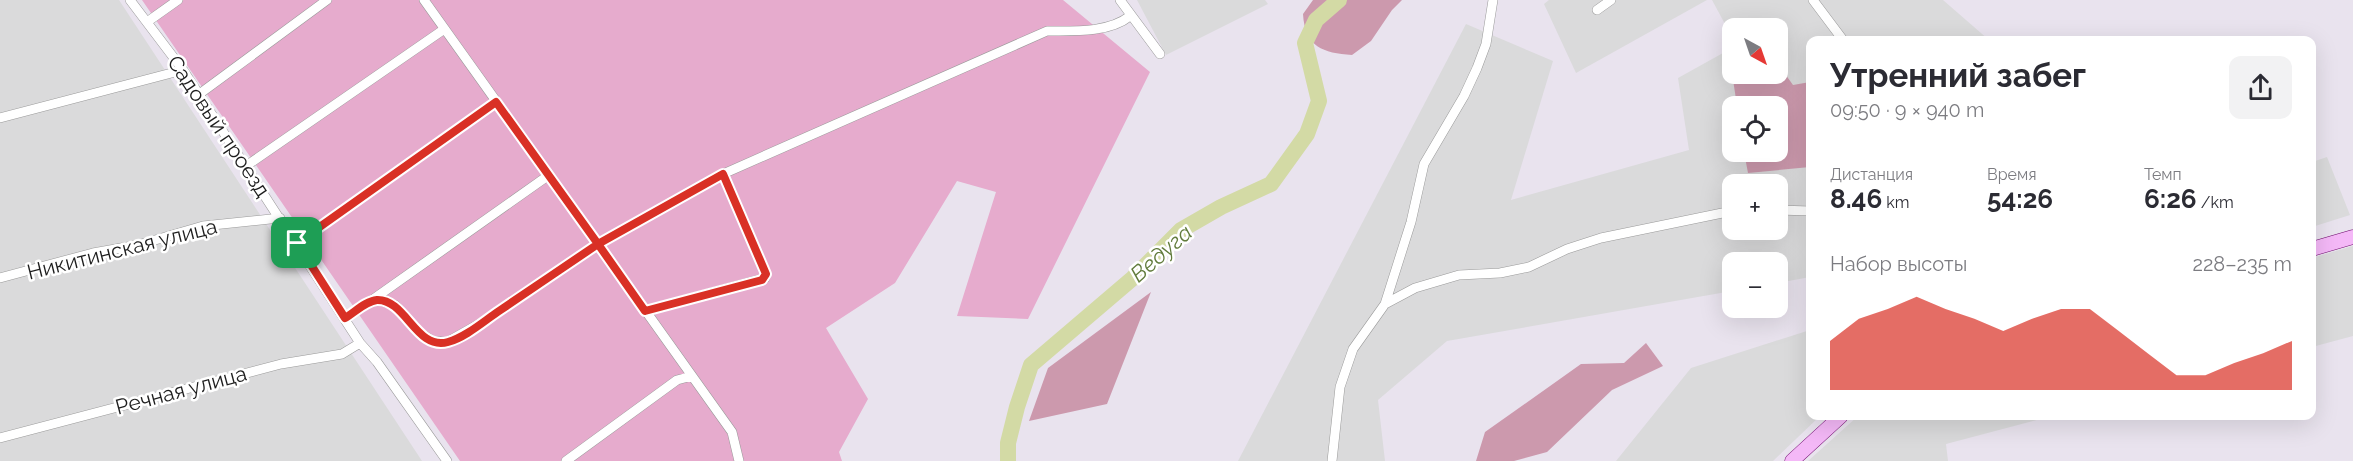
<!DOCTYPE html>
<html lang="ru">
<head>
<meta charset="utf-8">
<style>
  body { margin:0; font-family:Raleway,sans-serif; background:#f2f2f3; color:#2b2b33; height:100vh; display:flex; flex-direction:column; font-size:22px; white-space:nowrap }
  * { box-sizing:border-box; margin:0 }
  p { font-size:20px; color:#7c7c81 }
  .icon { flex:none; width:33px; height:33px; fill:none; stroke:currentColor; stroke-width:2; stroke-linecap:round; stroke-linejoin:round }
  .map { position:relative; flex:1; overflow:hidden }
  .panel { position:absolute; left:1806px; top:36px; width:510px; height:384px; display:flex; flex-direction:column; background:#fff; border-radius:12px; box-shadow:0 6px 24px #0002 }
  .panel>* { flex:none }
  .needle { width:39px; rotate:140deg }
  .fabs { position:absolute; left:1722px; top:18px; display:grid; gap:12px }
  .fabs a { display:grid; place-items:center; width:66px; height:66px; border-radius:12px; background:#fff; box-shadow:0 6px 24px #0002; font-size:30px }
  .pin { position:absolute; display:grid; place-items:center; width:51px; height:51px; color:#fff; margin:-26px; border-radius:12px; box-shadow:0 3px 9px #0006 }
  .round { display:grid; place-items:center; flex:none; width:63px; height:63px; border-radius:12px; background:#f2f2f3 }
  .head { display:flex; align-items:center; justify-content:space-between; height:102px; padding:0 24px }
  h1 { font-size:33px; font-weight:700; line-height:45px }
  .metrics { display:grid; grid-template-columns:repeat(3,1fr); gap:9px; height:102px; padding:6px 24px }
  .metrics div { display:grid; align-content:center }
  .metrics b { font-size:26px; font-weight:700 }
  .metrics small { font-size:16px; font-weight:400 }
  .metrics p { font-size:16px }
  .chart { height:168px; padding:12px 24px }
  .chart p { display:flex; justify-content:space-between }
  .chart svg { width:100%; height:108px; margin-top:6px; fill:#d93025; opacity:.7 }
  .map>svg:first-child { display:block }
  .residential { fill:#dadadb; fill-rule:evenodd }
  .grass { fill:#e6abcd }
  .forest { fill:#cc99ad }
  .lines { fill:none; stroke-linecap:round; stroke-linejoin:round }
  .river { stroke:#d3daa5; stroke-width:16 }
  .street-casing { stroke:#9a9a9a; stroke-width:10 }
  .secondary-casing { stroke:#6f096d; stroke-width:15 }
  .street { stroke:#fff; stroke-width:9 }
  .secondary { stroke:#f4b8f7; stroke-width:14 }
  .route-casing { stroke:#fff; stroke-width:12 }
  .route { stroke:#d93025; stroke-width:8 }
  .labels { text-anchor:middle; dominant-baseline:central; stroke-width:5; stroke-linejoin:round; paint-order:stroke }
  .street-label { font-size:21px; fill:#1d1d1d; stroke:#fff }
  .water-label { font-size:22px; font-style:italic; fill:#617b3c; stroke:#fff }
</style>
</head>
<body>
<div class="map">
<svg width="2353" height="461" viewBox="0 0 2353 461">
  <rect width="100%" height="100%" fill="#e9e3ee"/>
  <path class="residential" d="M0,0H119L422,461H0Z
    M1137,0H1265L1268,4L1166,55Z
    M1549,0H1707L1576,73L1544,4Z
    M1712,0H1943L1989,40H1810V277L1778,283V262H1732V291L1447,341L1378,400L1385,461H1238L1466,24L1553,61L1511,200L1689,150L1678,78L1732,48V74H1778V28H1732V37ZM1732,106H1778V152H1732ZM1732,184H1778V230H1732Z
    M2327,157L2350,215L2312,227V162Z
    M2353,246V336L2312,347V258Z
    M1810,330V416H1820L1773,461H1616L1691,368Z
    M1858,416H2052L1946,444L1948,461H1808Z"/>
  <path class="grass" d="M142,0H1063L1150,72L1028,319L957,316L996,192L957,181L895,283L826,328L868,399L839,452L842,461H460Z"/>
  <path class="forest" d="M1313,0H1402L1392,10L1371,41L1352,55C1323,53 1305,47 1303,14Z
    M1778,64L1793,85L1810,82V167L1748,173L1744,152H1778V106H1737L1731,66L1732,74H1778Z
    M1151,292L1107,404L1029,421L1048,368Z
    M1646,343L1663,366L1612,390L1547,452L1514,461H1476L1485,432L1581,364L1624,363Z"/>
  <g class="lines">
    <path class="river" d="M1008,461V443L1017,407L1031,365L1133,278L1181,230L1221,207L1271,184L1307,134L1319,101L1305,43L1316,20L1339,0"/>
    <g class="street-casing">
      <path id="street" d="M130,0L183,70L360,343L377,362L447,461
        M424,0L732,432L739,461
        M1120,0L1160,54
        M1813,0L1843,40
        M1597,10L1611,0
        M147,22L178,0
        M198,95L327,0
        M0,118L183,70
        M246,166L443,30
        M1778,210L1810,211
        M297,243L496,102
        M0,278L93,253L138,245L203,226L280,218
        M372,300L549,175
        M1385,304L1415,288L1459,275L1500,273L1529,267L1567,249L1601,238L1732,211
        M645,311L765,278L766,274L723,174L1047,31C1073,31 1109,33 1130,16
        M345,318L367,303L378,300L395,305L417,331L433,341L447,342L486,320L598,244L723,174
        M0,438L281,364L342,354L360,343
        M566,461L677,380L692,376
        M1332,461L1340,387L1353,349L1385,304L1411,222L1424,164L1464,96L1477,68L1486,44L1493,0"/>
    </g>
    <g class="secondary-casing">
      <path id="secondary" d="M2312,249L2353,237
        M1792,461L1841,416"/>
    </g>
    <use href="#street" class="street"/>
    <use href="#secondary" class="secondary"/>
  </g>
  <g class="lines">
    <g class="route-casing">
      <path id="route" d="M297,243L345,318C355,312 366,301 377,300C406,299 416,351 448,342C466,337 484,321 499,311C532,289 565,266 598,244L645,311L762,280L766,274L723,174L598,244L496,102L297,243"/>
    </g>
    <use href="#route" class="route"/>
  </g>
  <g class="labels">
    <g class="street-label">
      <text transform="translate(219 126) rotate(56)">Садовый проезд</text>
      <text transform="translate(122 249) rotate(-14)">Никитинская улица</text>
      <text transform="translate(181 390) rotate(-15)">Речная улица</text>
    </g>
    <g class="water-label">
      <text transform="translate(1161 253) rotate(-41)">Ведуга</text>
    </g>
  </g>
</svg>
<div class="fabs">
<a><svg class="needle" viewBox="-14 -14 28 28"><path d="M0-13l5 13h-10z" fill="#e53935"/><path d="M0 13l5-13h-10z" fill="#7c7c81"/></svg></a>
<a><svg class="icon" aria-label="locate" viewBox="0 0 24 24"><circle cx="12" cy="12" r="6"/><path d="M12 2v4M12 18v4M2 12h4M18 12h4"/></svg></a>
<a>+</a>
<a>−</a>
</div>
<div class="pin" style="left:297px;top:243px;background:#1e9e55"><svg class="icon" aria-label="arrive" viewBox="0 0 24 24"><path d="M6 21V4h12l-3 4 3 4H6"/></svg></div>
<section class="panel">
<div class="head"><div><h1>Утренний забег</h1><p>09:50 · 9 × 940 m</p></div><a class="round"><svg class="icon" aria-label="share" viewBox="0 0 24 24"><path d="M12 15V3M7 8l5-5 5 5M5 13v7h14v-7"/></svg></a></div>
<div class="metrics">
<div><p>Дистанция</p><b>8.46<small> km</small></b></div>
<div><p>Время</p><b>54:26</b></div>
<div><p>Темп</p><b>6:26<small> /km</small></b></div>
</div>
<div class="chart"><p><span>Набор высоты</span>228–235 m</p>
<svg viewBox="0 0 160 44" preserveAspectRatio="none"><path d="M0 44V24L10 15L20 11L30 6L40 11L50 15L60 20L70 15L80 11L90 11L100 20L110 29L120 38L130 38L140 33L150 29L160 24V44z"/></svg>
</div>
</section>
</div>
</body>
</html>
